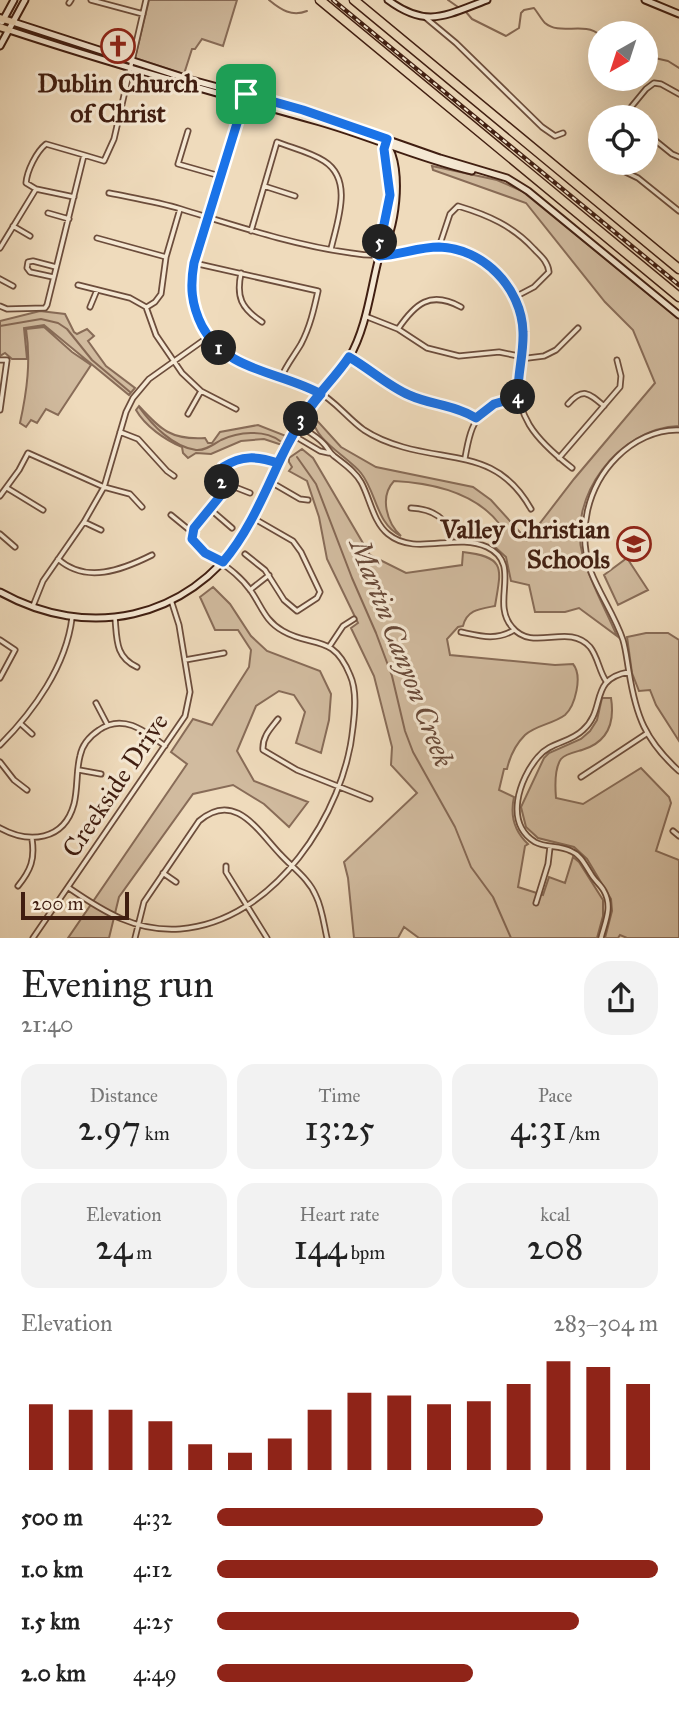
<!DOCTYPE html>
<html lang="en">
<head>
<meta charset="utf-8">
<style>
  body { margin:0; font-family:"IM FELL Great Primer",serif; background:#f2f2f2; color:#222; height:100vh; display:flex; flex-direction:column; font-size:26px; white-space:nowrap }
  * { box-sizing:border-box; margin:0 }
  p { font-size:23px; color:#767676 }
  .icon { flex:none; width:38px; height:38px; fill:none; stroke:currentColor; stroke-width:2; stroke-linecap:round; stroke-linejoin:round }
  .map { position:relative; height:938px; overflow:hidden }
  .sheet { display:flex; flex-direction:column; background:#fff; flex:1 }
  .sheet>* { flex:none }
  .needle { width:46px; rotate:219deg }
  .buttons { position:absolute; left:588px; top:21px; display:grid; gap:14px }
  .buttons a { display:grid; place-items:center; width:70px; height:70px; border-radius:50%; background:#fff; box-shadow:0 7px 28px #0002; font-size:35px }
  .scale { position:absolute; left:21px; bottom:18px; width:108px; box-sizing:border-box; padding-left:7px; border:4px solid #401e11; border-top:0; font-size:19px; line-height:24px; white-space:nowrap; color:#401e11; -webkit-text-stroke:5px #f5e8d3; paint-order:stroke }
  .pin { position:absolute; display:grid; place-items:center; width:60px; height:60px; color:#fff; margin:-30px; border-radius:14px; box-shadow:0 4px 10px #0006 }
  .km { position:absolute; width:35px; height:35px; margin:-18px; border-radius:50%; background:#222; color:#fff; font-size:19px; line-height:35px; text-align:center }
  .round { display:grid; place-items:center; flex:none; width:74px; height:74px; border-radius:28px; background:#f2f2f2 }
  .summary { display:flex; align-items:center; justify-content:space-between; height:119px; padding:0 21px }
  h1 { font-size:38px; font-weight:600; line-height:52px }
  .metrics { display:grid; grid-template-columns:repeat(3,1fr); gap:10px; height:119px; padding:7px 21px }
  .metrics div { display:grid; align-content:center; border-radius:18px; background:#f2f2f2; text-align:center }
  .metrics b { font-size:35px; font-weight:600 }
  .metrics small { font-size:19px; font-weight:400 }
  .metrics p { font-size:19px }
  .chart { height:196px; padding:14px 21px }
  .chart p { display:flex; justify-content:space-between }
  .chart svg { width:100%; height:126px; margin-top:7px; stroke:#8f2418; stroke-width:6 }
  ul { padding:0 21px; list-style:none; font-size:23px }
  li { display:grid; grid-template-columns:112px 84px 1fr; align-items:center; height:52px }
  li i { height:18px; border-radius:9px; background:#8f2418 }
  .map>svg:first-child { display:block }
  .green { fill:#d1bb9f; stroke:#886c58; stroke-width:2 }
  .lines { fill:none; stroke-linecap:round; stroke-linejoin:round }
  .stream { stroke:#866955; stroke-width:2 }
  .street-casing { stroke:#6c4d3c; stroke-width:7 }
  .secondary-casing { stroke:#401e11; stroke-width:9 }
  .primary-casing { stroke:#401e11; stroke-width:10 }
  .highway-casing { stroke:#401e11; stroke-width:11 }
  .street { stroke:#f5e8d3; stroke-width:3.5 }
  .secondary { stroke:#f5e8d3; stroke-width:5 }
  .primary { stroke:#efdbbc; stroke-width:6 }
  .highway { stroke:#efdbbc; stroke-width:8 }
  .rail-casing { stroke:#401e11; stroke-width:4.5 }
  .rail { stroke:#f5e8d3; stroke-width:2; stroke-dasharray:5; stroke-linecap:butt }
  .route-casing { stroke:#fff; stroke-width:14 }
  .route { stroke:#1a73e8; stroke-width:9 }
  .labels { text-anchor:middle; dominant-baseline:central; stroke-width:6; stroke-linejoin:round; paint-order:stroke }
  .poi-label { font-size:26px; font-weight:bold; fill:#401e11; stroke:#f5e8d3 }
  .street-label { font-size:26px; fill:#401e11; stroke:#f5e8d3 }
  .water-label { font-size:28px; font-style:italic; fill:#694a39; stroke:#f5e8d3 }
</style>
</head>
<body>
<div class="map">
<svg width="679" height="938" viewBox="0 0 679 938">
  <rect width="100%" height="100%" fill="#efdbbc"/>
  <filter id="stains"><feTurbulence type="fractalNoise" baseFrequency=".00286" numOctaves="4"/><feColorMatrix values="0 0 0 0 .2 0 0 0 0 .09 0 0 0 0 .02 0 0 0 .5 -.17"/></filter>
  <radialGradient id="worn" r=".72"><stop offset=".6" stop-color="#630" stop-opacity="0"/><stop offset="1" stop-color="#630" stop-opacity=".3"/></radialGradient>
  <path class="green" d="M149,0H237L223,46L202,39L195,49H192L184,74L135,58Z
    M432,166L497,180L522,191L679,319V426C619,428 566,497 583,557C591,584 606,610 617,636L579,608L565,612H535L529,585L511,581L506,557L495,547L501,526C477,493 432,483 394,481C379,497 387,523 401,536C376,524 377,493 361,473C348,457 311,438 313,416L341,447L376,467L473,487L491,500L527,540L574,479L655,383L633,330L605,302L526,203L433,170Z
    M40,311L65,314L74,332L77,334L87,329L94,336L88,341L106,366L135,388L129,395L44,325L24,328L27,359H12L5,353L0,356V321Z
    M44,327L72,352L91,365L58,415L46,409L37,423L31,420L26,427L20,423C27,391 31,361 26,329Z
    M139,406C161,430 171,440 205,438L208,443H212L220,432L258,425L286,436L282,445L264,439L241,441L211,454L196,453L188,458L183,453L182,447C165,440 145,426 136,410Z
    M302,449L313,458L370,555L406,573L462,565L463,552C507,557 501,569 495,606C479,609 467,610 463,626L458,627L447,639L450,655L555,665L573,664C583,676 575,706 565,715C553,724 536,725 525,735C516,744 510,756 507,769H504L499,790L514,797C510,815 514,831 528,844L525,846L518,887L543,895L549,877L565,883L573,857L579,862L603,900V916L597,938H419L404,927L398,938H354L348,878L344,862L417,793L391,765L392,747L374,676L351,628L358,623L327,559L319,517L307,481L289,471L292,467L289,462V458Z
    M627,558L648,590L618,605L604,575Z
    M213,587L230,604L251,636L267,651L320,671L331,694L329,720L321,753L296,743L305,712L294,695L279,691L256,706L237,751L254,781L308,802L289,827L264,804L233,785L193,794L119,897L109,938H68L187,764L171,752L193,719L212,725L249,667L251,650L238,630H215L200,597Z
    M646,633H668L679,640V741L656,705L650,690L639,691L632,673L627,637Z
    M602,698H611C615,723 608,742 582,750C575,752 565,754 561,759C554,769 555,786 556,798L583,804L641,768L669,797L671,803L656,851L679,860V938H627L620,935L618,938H605L612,911L611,899L587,859L574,847L538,838L526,827L521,807L544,758L549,753L581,739L590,731L597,720Z"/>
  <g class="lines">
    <path class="stream" d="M269,0C281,10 292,17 307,11
      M448,0L458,7
      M466,12L472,19L506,36L519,28L521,13L524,10L534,8C538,13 541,19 545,23C560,36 584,21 600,35
      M646,56L668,61L679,68
      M0,326L41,319L58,323L67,329L92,360L130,392
      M139,407C152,425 173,447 196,450C205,451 214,444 221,440C238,432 264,429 280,441
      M297,457L316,484L352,578L376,633L392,676L405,731L413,752L455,827L471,867L493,897L511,938"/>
    <g class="street-casing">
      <path id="street" d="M91,0L143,14
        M69,3L71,0
        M426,18L456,43L542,127L555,136L563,133
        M243,101C230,145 215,189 202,234C197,250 190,268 190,286C190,311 205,340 225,355C251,374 287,377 315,390C335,400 346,417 364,430C376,438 389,443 403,447C456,462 499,452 531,509
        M623,117L646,89L654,83L661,84L679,94
        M188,131L178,164L220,176
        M646,133L672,154L679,157
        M600,146V157
        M84,155L104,161L114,139L146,0
        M607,163L638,178L679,211
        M264,186L295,196
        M36,189L74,197
        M109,193C133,198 158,202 181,209C237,226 293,245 351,253C367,256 382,256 398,254C422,251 442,244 466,253C486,260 502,276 513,294C526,318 522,341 519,366C512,415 536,440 572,468
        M48,213L69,219
        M13,226L30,236
        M251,231L277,142C292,148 310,152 324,161C354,180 337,222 331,249
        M97,238L166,257
        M439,247L450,214L458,206C488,215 513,226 534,249C541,256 548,262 549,272L534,287L515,297
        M0,248L36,189L26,183C27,171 36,152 46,144L84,155L47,305L45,308L7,309L0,306
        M194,263L318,291C314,309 310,327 301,344C294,356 286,365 281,378
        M241,273C236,297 241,308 262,322
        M53,277L30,272L27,268L28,262L33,261L56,267
        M0,279L13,286
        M78,285L130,298L146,307L156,335L182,373L201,391L236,409
        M90,307L97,290
        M147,307L155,302L161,294L166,257L180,209
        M365,316L398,329L427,348L459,356L499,352L528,358L544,356L556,350L578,328
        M398,329C415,304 430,290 461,307
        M350,358L408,395L463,410L476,418
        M0,360H7L0,410
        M568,404C583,387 589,393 604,406
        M188,414L201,391
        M298,425C307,431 317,436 324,444C328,448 330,453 334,456C344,464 355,471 361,482C370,498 373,522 388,534C416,557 455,532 487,547C523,564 490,602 512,627C533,653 568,622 590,647C598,657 599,671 606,681
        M120,432L138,439L167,471L174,476
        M293,435L320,451L329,453
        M465,458C472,418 478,408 518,397
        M559,458L620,387L621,376L617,360
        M269,481L300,499L308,500
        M222,482L250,493
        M7,488L43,510
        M0,496L19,470L28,453L104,487L130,494L142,507
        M411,508C432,509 450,518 450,541
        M210,509L232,528
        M171,515L193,533
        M84,522L101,530
        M0,534L15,547
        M245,554L265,570L284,600L297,611L317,598L320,592L301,552L293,541L253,518
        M58,559C86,584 122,570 152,555
        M250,590L269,575
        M33,606L43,581L84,522L104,487L126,412L133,398L149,379L208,337
        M115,618C117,639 115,657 137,667
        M461,632C480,636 496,641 514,630
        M0,640L15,650
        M329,647L343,626L354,619
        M185,660L224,653
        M629,672C627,661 626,650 623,640C615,616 600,595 591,572C577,532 587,487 617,457C633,441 656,429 679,430
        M0,678L15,650
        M96,703L107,724
        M278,719C270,729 262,737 263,750L297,770L370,799
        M21,724L32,734
        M0,745C34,711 66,666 72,618
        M0,762L14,780L27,790
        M79,770L101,774
        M581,777L646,734
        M0,828C29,844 64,841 74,804C78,788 76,771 80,756C82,745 90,736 99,730C123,713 145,731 165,746
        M673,831L679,836
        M226,866V872L267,938
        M163,873L176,882
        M18,886C31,870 35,859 32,839
        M69,888C104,912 136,932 180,929C274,922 345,813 353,727C355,711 357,690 350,675C333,633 312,648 283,631C265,621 262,607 251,591C235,568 210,558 192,539L194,528L221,495L223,467C243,454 255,455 277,463
        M536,903L548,864L550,847
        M33,938L185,716L190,692L179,625L171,600
        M135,938L144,902L199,821C235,790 258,831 281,855C293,868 309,879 316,896C322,908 324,925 327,938
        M601,938C605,922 613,907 604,891C601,885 595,881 591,874C585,865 581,855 571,851C559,845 546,848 535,842C504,823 519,779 538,757C550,742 570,743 583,730C607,709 588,679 629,672C636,716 645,740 679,771"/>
    </g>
    <g class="secondary-casing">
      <path id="secondary" d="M388,0C427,29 446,15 487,0
        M645,0L679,14
        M2,22L14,0
        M13,22L188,79L303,110L440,158L507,178L528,191L679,315
        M9,30C112,64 216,93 320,122C372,137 420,159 472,171
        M0,46L25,0
        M379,256C396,235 404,167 387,145
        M0,592C88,641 187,620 243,536C254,520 260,500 268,483C279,461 290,438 303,417C316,395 336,380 349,358C366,329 370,293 378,261V249L390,195L384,149L387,140"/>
    </g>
    <g class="primary-casing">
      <path id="primary" d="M0,18L13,22
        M0,27L9,30"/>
    </g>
    <g class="highway-casing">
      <path id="highway" d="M320,0L679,297
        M354,0L679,269"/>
    </g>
    <use href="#street" class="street"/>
    <use href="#secondary" class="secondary"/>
    <use href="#primary" class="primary"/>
    <use href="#highway" class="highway"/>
    <g class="rail-casing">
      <path id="rail" d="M333,0L679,285"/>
    </g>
    <use href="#rail" class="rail"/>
  </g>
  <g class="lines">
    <g class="route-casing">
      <path id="route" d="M246,94L194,263C190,286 191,304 202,326C226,372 280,371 321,394C303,415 291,438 278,463C257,456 242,455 223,467L221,495L194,528L192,539L205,553L223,562C259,520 274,464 303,416C316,395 335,378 349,357C370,369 388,386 409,395C431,405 455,405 476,418L494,404L518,397C517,375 524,354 523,332C522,288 483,248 439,247C419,247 399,255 379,256V249L390,195L384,149L387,139L303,110L246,94"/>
    </g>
    <use href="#route" class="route"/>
  </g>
  <defs>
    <g id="church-ring" transform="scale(1.75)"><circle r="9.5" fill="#f5e8d3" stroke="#8f2418" stroke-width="1.5"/><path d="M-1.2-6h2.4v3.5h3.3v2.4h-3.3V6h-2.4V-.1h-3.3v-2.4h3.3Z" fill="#8f2418"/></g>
    <g id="school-ring" transform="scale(1.75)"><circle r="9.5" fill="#f5e8d3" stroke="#8f2418" stroke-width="1.5"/><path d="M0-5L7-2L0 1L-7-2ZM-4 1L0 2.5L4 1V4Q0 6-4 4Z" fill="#8f2418"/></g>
  </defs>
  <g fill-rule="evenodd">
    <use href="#church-ring" x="118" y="46"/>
    <use href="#school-ring" x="634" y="544"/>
  </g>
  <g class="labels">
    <g class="poi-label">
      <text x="118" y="83">Dublin Church<tspan x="118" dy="30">of Christ</tspan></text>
      <text x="610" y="529" text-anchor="end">Valley Christian<tspan x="610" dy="30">Schools</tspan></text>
    </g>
    <g class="street-label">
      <text transform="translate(115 785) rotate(-56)">Creekside Drive</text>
    </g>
    <g class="water-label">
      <text transform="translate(402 653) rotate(69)">Martin Canyon Creek</text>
    </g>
  </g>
  <rect width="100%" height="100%" filter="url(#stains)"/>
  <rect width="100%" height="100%" fill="url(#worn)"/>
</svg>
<div class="buttons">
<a><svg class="needle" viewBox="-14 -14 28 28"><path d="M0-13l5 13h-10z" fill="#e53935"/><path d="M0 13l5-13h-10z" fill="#767676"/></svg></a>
<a><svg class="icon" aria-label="locate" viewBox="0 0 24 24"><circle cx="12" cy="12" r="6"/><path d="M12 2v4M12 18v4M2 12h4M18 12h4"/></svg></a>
</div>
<div class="scale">200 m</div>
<div class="pin" style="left:246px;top:94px;background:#1e9e55"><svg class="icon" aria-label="arrive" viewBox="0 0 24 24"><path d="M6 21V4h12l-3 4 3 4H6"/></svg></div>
<b class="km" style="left:219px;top:348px">1</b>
<b class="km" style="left:222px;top:482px">2</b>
<b class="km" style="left:301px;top:419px">3</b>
<b class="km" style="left:518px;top:397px">4</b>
<b class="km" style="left:380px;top:242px">5</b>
</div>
<section class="sheet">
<div class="summary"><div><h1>Evening run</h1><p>21:40</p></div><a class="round"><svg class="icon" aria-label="share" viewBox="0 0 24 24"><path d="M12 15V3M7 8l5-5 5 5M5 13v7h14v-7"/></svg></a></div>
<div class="metrics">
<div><p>Distance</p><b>2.97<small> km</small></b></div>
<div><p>Time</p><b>13:25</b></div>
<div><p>Pace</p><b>4:31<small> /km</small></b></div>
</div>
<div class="metrics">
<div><p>Elevation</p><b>24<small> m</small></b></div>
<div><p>Heart rate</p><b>144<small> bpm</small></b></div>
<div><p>kcal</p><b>208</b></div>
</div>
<div class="chart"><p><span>Elevation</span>283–304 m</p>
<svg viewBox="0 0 160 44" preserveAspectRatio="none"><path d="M5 44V21M15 44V23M25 44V23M35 44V27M45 44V35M55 44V38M65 44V33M75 44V23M85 44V17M95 44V18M105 44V21M115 44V20M125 44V14M135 44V6M145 44V8M155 44V14"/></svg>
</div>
<ul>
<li><b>500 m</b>4:32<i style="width:74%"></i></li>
<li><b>1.0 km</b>4:12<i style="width:100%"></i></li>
<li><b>1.5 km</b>4:25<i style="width:82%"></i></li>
<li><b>2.0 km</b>4:49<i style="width:58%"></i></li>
</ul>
</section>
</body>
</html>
